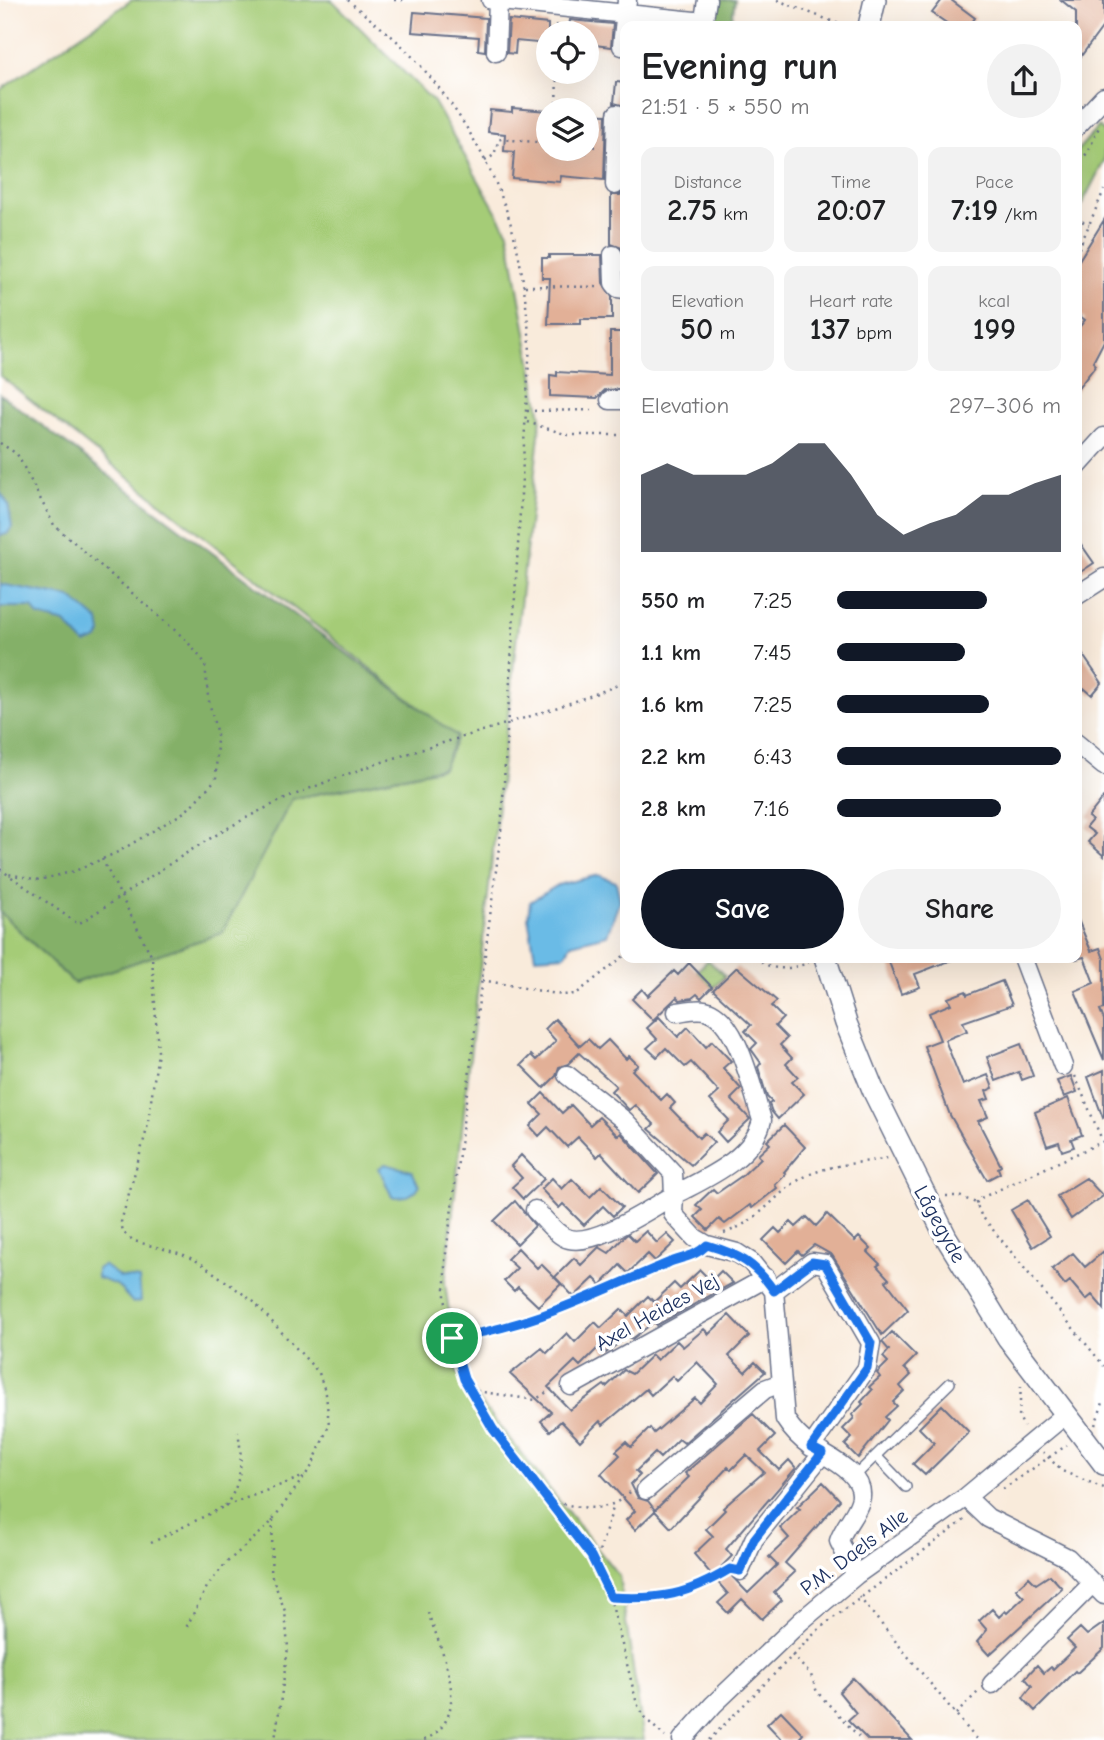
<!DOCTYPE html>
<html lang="en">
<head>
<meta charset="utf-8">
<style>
  body { margin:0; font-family:"Comic Neue",sans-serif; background:#f2f2f2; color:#202124; height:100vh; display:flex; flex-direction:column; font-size:26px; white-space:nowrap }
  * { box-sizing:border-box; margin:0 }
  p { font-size:23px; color:#757577 }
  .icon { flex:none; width:38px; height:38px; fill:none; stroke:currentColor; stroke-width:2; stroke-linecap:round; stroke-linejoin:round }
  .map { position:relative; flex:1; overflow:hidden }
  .drawer { position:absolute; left:620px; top:21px; width:462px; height:942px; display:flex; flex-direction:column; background:#fff; border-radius:14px; box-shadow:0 7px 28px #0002 }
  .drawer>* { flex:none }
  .controls { position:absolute; left:536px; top:21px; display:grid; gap:14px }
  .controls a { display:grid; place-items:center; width:63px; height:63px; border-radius:50%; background:#fff; box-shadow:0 7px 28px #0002; font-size:35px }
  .pin { position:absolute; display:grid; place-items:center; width:60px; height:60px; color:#fff; margin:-30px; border:4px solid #fff; border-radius:50%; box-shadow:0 2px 7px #0007 }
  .round { display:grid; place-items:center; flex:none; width:74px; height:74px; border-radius:37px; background:#f2f2f2 }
  .headline { display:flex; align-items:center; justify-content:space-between; height:119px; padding:0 21px }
  h1 { font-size:38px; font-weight:800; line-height:52px }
  .stats { display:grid; grid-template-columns:repeat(3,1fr); gap:10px; height:119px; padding:7px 21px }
  .stats div { display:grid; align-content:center; border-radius:14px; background:#f2f2f2; text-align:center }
  .stats b { font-size:30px; font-weight:800 }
  .stats small { font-size:19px; font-weight:400 }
  .stats p { font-size:19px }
  .chart { height:196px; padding:14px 21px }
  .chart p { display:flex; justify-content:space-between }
  .chart svg { width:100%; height:126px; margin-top:7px; fill:#111827; opacity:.7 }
  .cta { display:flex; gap:14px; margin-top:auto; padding:14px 21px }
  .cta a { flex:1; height:80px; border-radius:42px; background:#111827; color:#fff; font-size:28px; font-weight:800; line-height:80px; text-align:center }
  .cta a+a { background:#f2f2f2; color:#202124 }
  ul { padding:0 21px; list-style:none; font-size:23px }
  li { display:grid; grid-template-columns:112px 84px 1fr; align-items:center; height:52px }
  li i { height:18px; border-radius:9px; background:#111827 }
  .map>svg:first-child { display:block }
  .green { fill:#a5cc77; stroke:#607e6a; stroke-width:2 }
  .forest { fill:#84b068; stroke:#507063; stroke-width:2 }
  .water { fill:#6bbbe6; stroke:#4375a2; stroke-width:2 }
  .building { fill:#e2b097 }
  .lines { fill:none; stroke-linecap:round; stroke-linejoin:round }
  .service-casing { stroke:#69718a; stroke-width:12 }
  .minor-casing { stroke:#69718a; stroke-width:21 }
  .tertiary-casing { stroke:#69718a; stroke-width:24 }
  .path { stroke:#69718a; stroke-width:2.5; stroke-dasharray:2 5; stroke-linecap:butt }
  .service { stroke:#fff; stroke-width:9 }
  .minor { stroke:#fff; stroke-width:18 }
  .tertiary { stroke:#fff; stroke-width:21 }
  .route-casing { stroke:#fff; stroke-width:14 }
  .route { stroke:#1a73e8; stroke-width:9 }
  .labels { text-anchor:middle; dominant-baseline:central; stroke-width:7; stroke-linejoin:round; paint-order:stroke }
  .street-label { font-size:21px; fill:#1b2f5e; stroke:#fff }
</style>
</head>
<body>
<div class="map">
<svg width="1104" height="1740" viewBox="0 0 1104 1740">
  <rect width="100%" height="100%" fill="#fff"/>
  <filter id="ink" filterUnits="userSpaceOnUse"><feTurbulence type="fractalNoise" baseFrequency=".0143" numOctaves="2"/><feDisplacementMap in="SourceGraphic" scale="14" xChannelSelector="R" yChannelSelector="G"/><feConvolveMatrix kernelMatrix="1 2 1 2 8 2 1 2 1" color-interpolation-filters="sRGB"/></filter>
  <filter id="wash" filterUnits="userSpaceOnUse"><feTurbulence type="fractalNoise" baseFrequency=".00686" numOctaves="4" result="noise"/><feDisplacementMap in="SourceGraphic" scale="28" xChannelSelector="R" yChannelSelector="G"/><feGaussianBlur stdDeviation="1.57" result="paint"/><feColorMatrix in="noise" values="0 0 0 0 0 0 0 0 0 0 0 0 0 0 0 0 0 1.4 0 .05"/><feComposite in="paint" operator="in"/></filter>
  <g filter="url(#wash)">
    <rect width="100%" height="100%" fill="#f9ebdb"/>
    <path class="green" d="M132,0H332L434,102L508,232L541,417L445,1283L457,1373L619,1576L644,1740H0V912L74,983L221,933L292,799L443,768L457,737L0,376V90Z
      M1099,126L1104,132V161L1076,216V152Z
      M708,960L725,976L713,988L697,971Z"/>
    <path class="forest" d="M717,0H735L731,26H714Z
      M0,394L457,736L443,768L292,799L222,933L74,983L0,912Z"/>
    <path class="water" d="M0,492L8,504L12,527L7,534L0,535Z
      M0,584L70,597L99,621L101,633L98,639L85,644L65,623L38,616L32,607H0Z
      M598,875L616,882L620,900L607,935L571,944L565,955L535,957L528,917L530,902L558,885Z
      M385,1164L412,1171L419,1186C413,1197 404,1197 392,1197L379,1168Z
      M103,1265L120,1277L139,1279L141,1301L133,1303L117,1285L97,1278V1269Z"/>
    <g id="blocks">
      <path class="building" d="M942,0H951L975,18L969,26H951L932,13Z
        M1061,0H1104V25L1076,63V12Z
        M414,12L486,18L485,51L478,50L479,37L412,32Z
        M509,20L548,24V44L516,41L515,54L507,53Z
        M570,20L613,24L611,47L586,44V33H568Z
        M616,82L625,83V106L614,103Z
        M512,108L548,111V149L571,152L586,153L587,114L606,115L604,180L561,176L560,182L512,178L514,152L504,151L505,134L488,132L490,110L512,112Z
        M625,191V265L622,248L611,244V195H620Z
        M1104,220V341L1093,362L1096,365L1076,391V331L1085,320L1076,313V265Z
        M549,255H602L603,283L612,297V319H581V324H548L550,278H542V258H549Z
        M610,332H625V389L605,390L597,398L550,396V375L557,376V372L610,375Z
        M1076,537L1094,563L1076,575Z
        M1076,645L1102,683L1092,695L1085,689L1076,693Z
        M1104,797V856L1088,842L1095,834L1086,827L1092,820L1088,817Z
        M1076,915L1091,951L1100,948L1104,959V1009L1100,1010L1104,1020V1060L1075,991L1094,983L1084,957L1076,959Z
        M901,957H956L957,958L915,974L920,987L901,994L889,962Z
        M689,963L712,987L701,998L697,994L692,998L680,1000L677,997L653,1020L632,999L642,989L648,996L674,971L678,975Z
        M737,967L777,1001L771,1006L783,1018L775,1026L787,1038L780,1045L792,1058L786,1064L798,1077L792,1082L804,1094L778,1119L772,1112L769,1104L772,1102L767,1097L758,1067L761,1063L751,1049L757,1043L745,1031L751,1025L713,990Z
        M1002,981L1012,1005L963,1022L967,1031L945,1040L963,1085L988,1075L993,1088L986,1091L989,1099L981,1101L988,1117L978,1121L1001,1166L998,1168L1000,1173L987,1180L950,1115L924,1046L940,1040L929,1013L951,1004L948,998L966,991L967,995Z
        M659,1017L678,1037L688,1027L706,1047L712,1041L731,1061L723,1068L741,1089L731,1099L750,1119L726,1142L717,1132L729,1120L710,1100L719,1092L691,1062L685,1067L666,1048L657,1057L647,1048L657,1039L647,1028Z
        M555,1019L580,1046L588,1039L598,1049L608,1040L626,1059L629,1056L638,1065L632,1070L661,1100L667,1094L675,1103L670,1108L699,1138L704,1133L714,1142L691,1165L649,1129L654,1124L635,1105L629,1110L611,1091L616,1086L579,1053L568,1064L559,1067L556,1076L544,1088L521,1065L531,1055L536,1060L556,1041L545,1029Z
        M1021,1044L1033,1076L1022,1080L1019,1072L996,1081L987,1057Z
        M1104,1070V1117L1103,1118L1088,1077Z
        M1071,1076L1077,1092L1064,1097L1057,1081Z
        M543,1093L562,1113L571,1105L590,1125L599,1117L618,1136L621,1133L658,1174L638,1193L601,1153L597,1157L578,1137L567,1147L548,1127L539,1136L530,1126L542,1114L532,1104Z
        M1068,1098L1082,1135L1071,1139L1074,1147L1062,1151L1059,1142L1047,1146L1035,1112Z
        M784,1125L805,1147L784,1172L786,1174L775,1185L777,1188L752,1208L750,1205L725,1224L719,1219L708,1230L695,1217L702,1210L696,1205L713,1189L717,1193L743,1175L761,1158L758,1155L770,1144L767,1141Z
        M521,1155L544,1179L523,1199L512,1187L522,1178L511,1166Z
        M552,1178L562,1189L572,1179L590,1197L601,1186L622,1207L613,1216L603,1206L584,1225L563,1204L559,1208L541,1189Z
        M1086,1178L1103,1196L1071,1219L1057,1196Z
        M1028,1200L1050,1236L1033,1247L1011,1210Z
        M515,1201L535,1226L517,1244L494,1221Z
        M827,1214L855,1241L859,1237L871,1249L868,1252L880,1264L877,1266L889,1279L886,1281L908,1310L882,1335L832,1255L814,1245L802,1255L798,1251L786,1263L763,1240L775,1228L780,1233L791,1222L796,1227L807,1217L816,1226Z
        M646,1231L657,1243L667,1234L675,1242L655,1261L648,1254L628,1273L620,1265L601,1285L594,1278L574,1297L555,1277L574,1258L581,1265L599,1247L609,1253L625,1236L628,1234L635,1241Z
        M518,1248L537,1268L541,1264L561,1284L538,1306L518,1287L514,1291L504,1281L517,1268L507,1259Z
        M1104,1251V1309L1092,1295L1086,1300L1070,1281L1065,1285L1052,1269L1073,1253L1085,1267Z
        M700,1270L711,1281L721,1271L733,1283L657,1325L654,1322L632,1339L628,1336L606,1353L600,1346L580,1366L575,1361L548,1387L570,1410L604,1385L606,1387L624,1370L632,1374L652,1355L657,1360L677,1341L683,1347L704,1329L709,1334L729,1315L749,1336L729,1356L745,1372L755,1362L765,1372L684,1443L679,1439L660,1458L655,1453L636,1471L640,1475L631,1484L638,1498L648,1501L655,1510L689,1477L685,1473L753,1414L775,1436L760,1451L779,1470L789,1460L796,1468L726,1549L732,1556L722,1566L748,1593L777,1565L769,1557L789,1538L780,1528L800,1509L797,1507L823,1482L840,1500L785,1563L795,1572L774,1592L782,1600L762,1619L742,1599L728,1613L718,1603L728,1594L694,1554L713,1536L706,1529L725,1510L723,1508L764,1472L746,1455L731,1470L728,1467L671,1528L655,1511L635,1530L626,1520L635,1511L601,1474L620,1455L616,1451L626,1442L631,1447L650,1428L654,1433L695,1398L700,1403L718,1384L697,1362L677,1381L672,1376L651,1395L646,1389L603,1425L600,1421L580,1441L561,1421L550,1431L541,1421L551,1412L510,1374L542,1348L547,1353L567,1333L575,1342L595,1322L601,1328L621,1309L628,1316L648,1296L654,1302L674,1283L680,1289Z
        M892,1332L916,1356L904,1368L911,1375L900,1386L904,1391L893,1402L897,1406L885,1417L888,1420L858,1458L845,1445L852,1438L843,1429L854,1418L852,1415L863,1404L861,1402L872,1390L869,1387L880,1377L877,1373L888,1362L883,1357L889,1350L882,1342Z
        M942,1405L969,1432L925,1475L913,1464L934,1443L919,1428Z
        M1050,1575L1062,1588L989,1655L977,1642L987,1630L979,1621L992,1609L999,1617L1005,1611L1007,1613L1024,1597L1016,1589L1029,1577L1036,1584Z
        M1104,1623V1648L1077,1673L1075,1671L1035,1711L1023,1698L1032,1686L1025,1678L1037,1665L1044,1673L1051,1667L1053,1669L1075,1648L1067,1640L1080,1628L1087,1635Z
        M853,1678L875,1701L912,1740H868L848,1720L856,1713L839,1692Z
        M781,1711L803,1734L798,1740H782L767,1724Z"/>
    </g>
  </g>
  <g filter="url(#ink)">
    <use href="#blocks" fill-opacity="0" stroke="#69718a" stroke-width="2"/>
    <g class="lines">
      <g class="service-casing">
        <path id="service" d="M876,1456L906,1487
          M855,1476L950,1383"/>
      </g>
      <g class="minor-casing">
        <path id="minor" d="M491,0L704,22
          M703,26L707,0
          M622,46L627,1
          M496,52L498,1
          M1076,127L1104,97
          M615,185L617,114
          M613,255L614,283L618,288L625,289
          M610,400H625
          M1076,468L1104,437
          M1076,596L1104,578
          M1076,743L1104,766
          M1022,957L1063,1066
          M677,1012C685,1011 696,1008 705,1010C738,1018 752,1090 762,1120C754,1158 706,1178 674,1195L673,1214L695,1238L707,1245L737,1253L751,1262L774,1291L785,1419C792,1430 800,1439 812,1447C829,1458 868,1475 860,1501C856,1515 844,1526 839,1541L856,1575
          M535,1210C544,1218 553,1231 564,1237C589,1251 651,1208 674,1195L673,1173L625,1121L567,1075
          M774,1291L812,1262L825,1264L871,1343L867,1368L811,1447
          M571,1386L766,1278
          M646,1490L765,1389L781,1383
          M966,1497L988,1518L1068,1558L1104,1595
          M740,1571L754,1539L823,1453
          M992,1684L1093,1583
          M682,1740L713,1705L801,1621L856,1575L966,1497L1066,1414"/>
      </g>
      <g class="tertiary-casing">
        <path id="tertiary" d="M869,26L875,0
          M825,957L846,1023L874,1092L946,1237L1008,1338L1104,1464"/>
      </g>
      <path class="path" d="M348,0C366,17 388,31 405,49C453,98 495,165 513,232C523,268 526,305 530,343L501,832L445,1261V1299L464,1379L493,1429L591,1556L608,1589L637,1704L647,1720L665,1737
        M394,0H408
        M777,0L844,26
        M556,33L557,23
        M556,110L557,72
        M586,146L600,147
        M485,161L494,155L499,139L548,143
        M1076,166L1088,152L1099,127
        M1076,218L1089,225
        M1076,255L1104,190
        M525,286L601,287
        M527,411L597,410
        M527,422L568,435H625
        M0,443L17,454L54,525L185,639L205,663L208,697L217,735L216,779L186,811L118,852L75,871L39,880L8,874
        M102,859L152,957L158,1052L147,1129L121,1222L123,1232L134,1241L182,1254L199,1262L253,1301L319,1373L326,1394L329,1425L312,1466L268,1526L226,1563L208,1585L185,1630
        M0,869L78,924C148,880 216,828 292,796C400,749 517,727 625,682
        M756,957C773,973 788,969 809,963
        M482,980L562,995L576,994L625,955
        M1075,1076L1102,1140
        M946,1196H959L976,1203L981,1215L1104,1366
        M976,1203L981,1198L1104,1141
        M724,1233C763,1220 773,1194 804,1177C830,1164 861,1163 889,1158
        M454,1337C493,1332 536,1322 573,1306C612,1289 650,1267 691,1256
        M1021,1386L1019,1417L1024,1427
        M470,1390L535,1400L556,1386
        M1095,1425L1104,1400
        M1043,1452L1062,1471L1104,1488
        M1003,1489L1067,1445
        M549,1501C579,1507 606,1516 630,1492
        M225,1506C242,1484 243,1459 238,1432
        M273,1520L271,1574L285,1611L288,1648L275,1740
        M151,1543L225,1506L305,1476
        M595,1565L614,1505
        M611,1597C650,1599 692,1597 724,1572
        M859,1597L977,1740
        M792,1655L811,1675L817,1692L862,1740
        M956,1714L978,1692
        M424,1740C475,1718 441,1649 428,1613
        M709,1740L820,1628L966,1519"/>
      <use href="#service" class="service"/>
      <use href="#minor" class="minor"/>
      <use href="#tertiary" class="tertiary"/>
    </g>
  </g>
  <g class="lines" filter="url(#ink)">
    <g class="route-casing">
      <path id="route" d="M707,1245C738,1254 755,1263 774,1291L812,1262L825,1264L871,1343L867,1368L811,1447L822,1453L754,1539L740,1571L730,1569C687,1595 661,1600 611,1597L591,1556L493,1429L464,1379L452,1338C534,1326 593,1294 668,1263C682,1257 695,1257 707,1245Z"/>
    </g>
    <use href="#route" class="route"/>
  </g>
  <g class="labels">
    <g class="street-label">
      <text transform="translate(940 1224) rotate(61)">Lågegyde</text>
      <text transform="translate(657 1312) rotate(-29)">Axel Heides Vej</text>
      <text transform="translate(854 1552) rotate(-37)">P.M. Daels Alle</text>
    </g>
  </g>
</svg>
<div class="controls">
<a><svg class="icon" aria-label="locate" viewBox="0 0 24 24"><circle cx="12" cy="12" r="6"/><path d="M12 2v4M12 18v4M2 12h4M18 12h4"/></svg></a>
<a><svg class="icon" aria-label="layers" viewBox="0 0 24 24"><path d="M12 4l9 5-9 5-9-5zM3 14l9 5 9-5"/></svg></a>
</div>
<div class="pin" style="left:452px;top:1338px;background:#1e9e55"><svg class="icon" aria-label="arrive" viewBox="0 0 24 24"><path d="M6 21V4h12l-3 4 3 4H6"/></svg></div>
<section class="drawer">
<div class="headline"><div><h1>Evening run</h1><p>21:51 · 5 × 550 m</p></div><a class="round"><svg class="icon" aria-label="share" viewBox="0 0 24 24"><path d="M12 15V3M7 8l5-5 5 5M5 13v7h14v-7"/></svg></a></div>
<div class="stats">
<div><p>Distance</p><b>2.75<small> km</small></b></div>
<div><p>Time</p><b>20:07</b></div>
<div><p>Pace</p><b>7:19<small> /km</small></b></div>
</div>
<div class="stats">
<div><p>Elevation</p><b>50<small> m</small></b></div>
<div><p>Heart rate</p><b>137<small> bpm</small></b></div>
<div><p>kcal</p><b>199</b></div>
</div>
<div class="chart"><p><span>Elevation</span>297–306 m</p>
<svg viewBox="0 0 160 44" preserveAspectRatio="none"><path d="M0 44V17L10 13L20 17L30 17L40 17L50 13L60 6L70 6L80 17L90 31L100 38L110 34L120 31L130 24L140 24L150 20L160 17V44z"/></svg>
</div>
<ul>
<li><b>550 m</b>7:25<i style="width:67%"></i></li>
<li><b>1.1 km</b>7:45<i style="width:57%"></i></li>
<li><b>1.6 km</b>7:25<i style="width:68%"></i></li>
<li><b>2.2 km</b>6:43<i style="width:100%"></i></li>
<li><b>2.8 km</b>7:16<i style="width:73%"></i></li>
</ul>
<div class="cta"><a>Save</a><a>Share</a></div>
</section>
</div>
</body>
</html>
